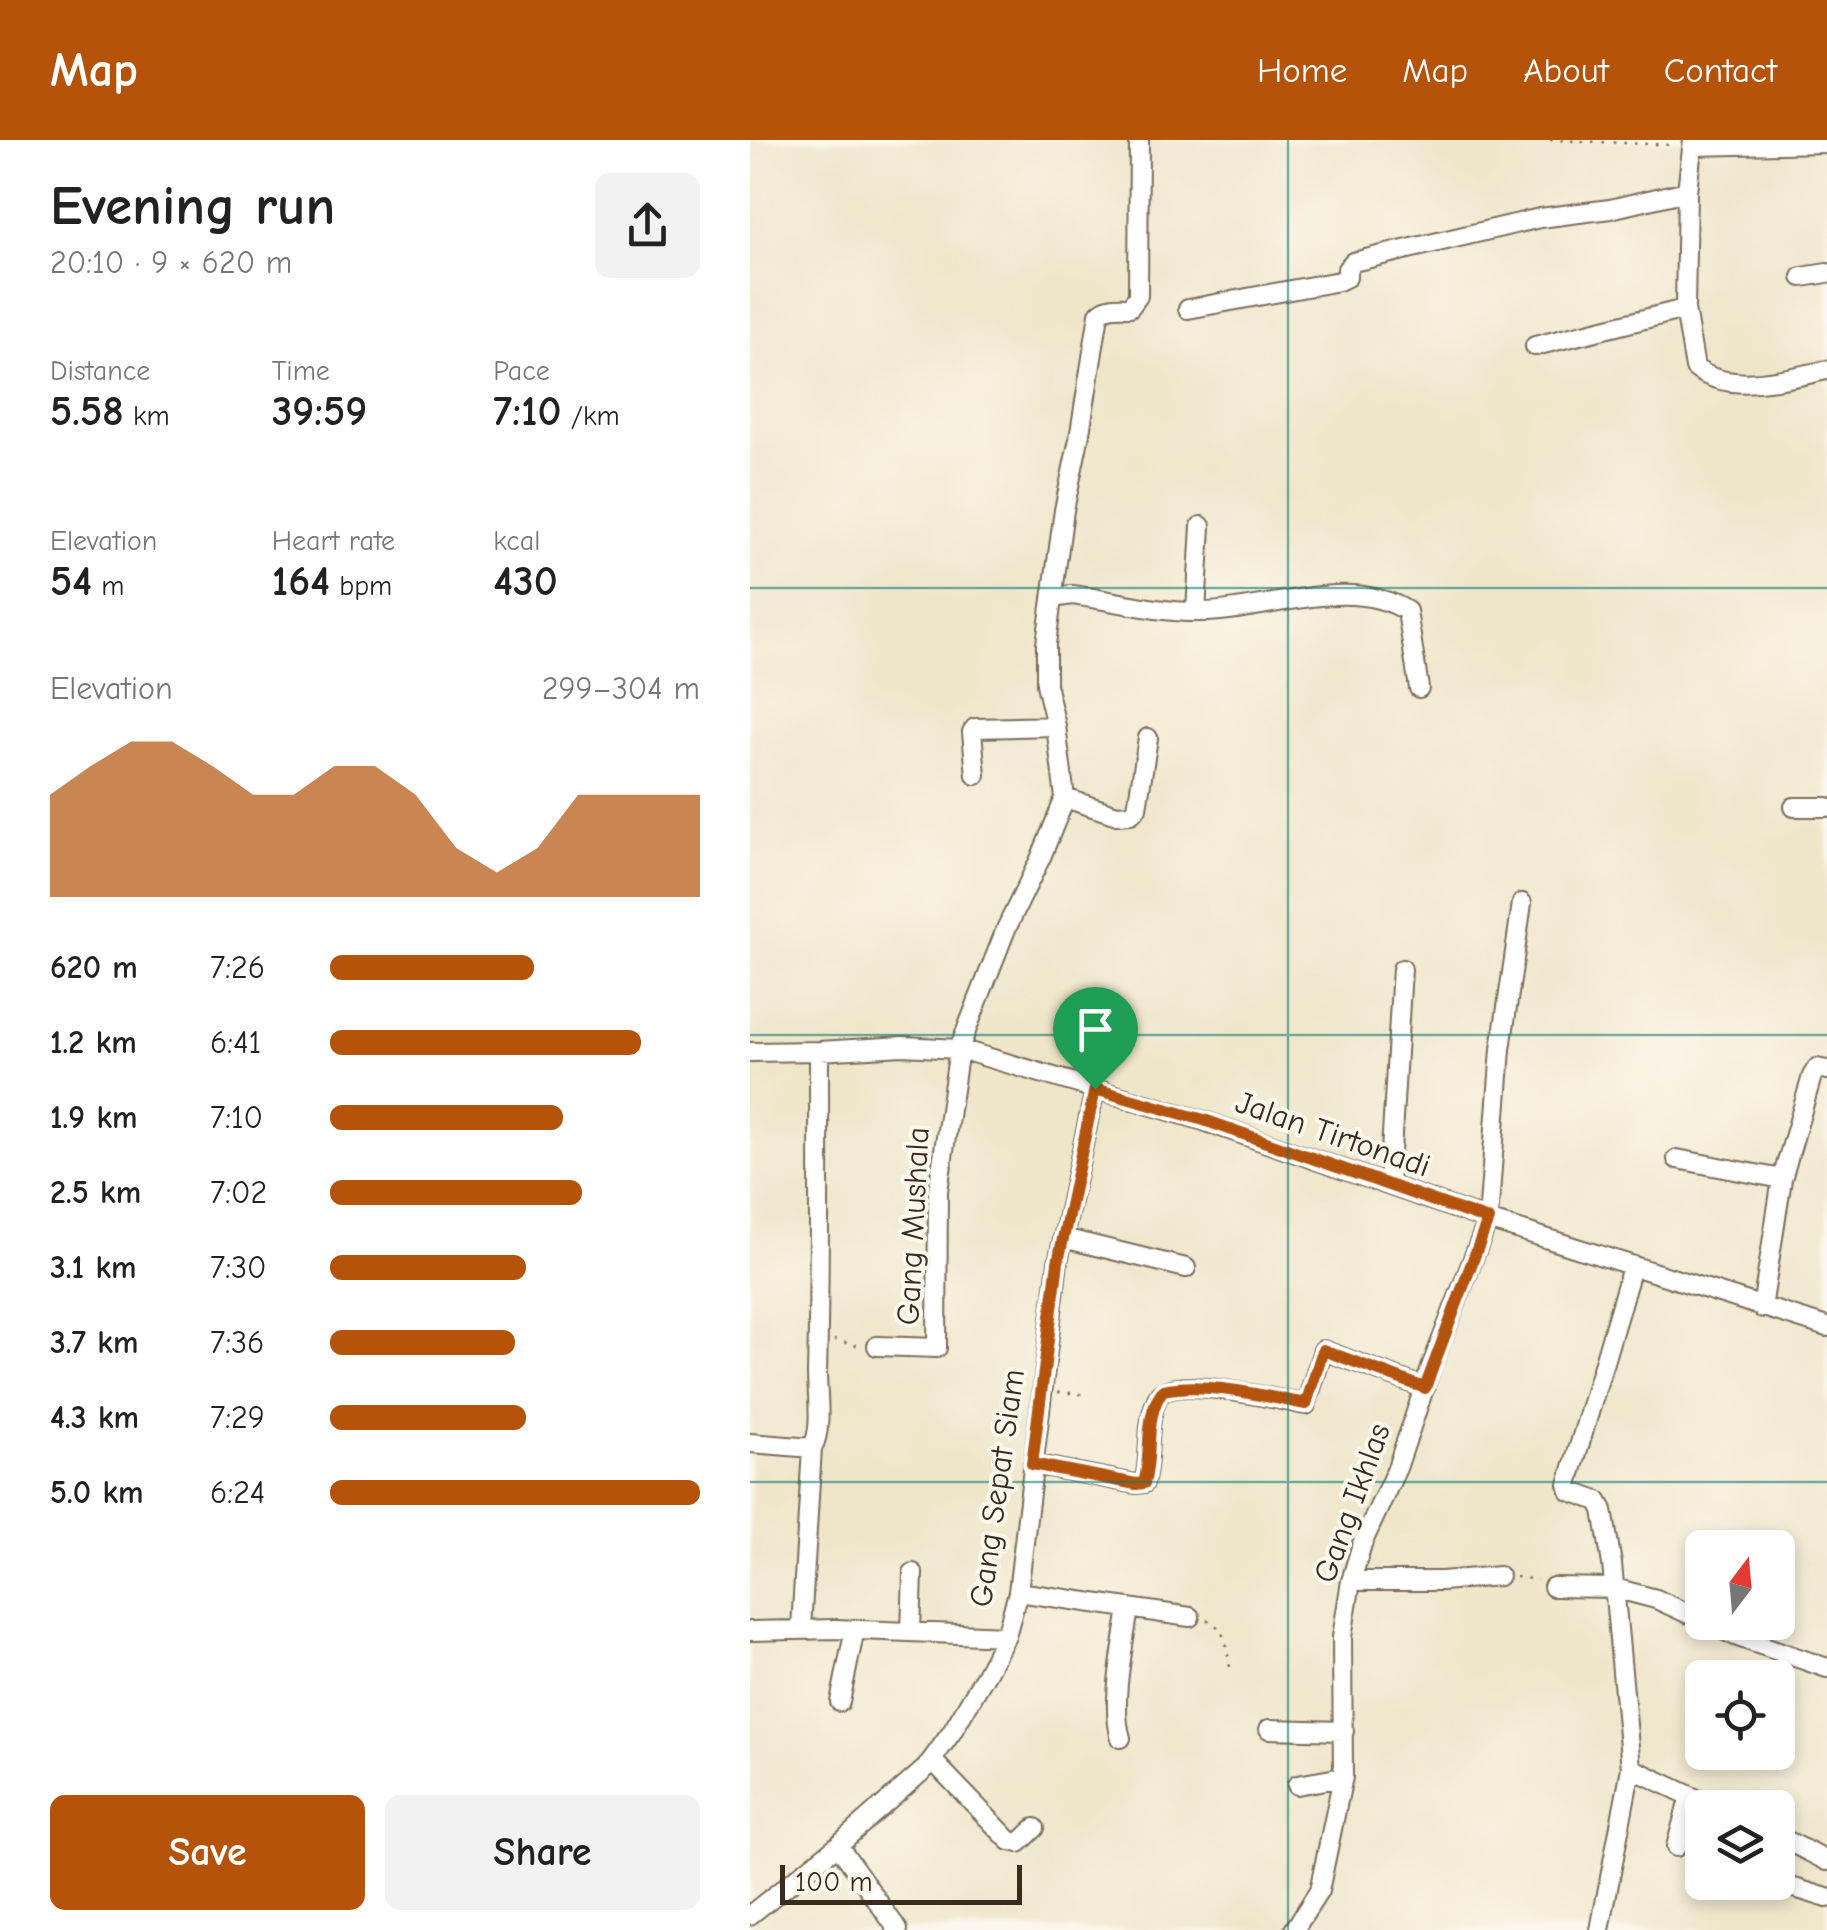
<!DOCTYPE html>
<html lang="en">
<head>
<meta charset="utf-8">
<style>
  body { margin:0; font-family:"Comic Neue",sans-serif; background:#f2f2f2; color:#222; height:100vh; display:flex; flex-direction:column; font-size:38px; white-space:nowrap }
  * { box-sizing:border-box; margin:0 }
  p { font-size:32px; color:#767676 }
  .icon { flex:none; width:55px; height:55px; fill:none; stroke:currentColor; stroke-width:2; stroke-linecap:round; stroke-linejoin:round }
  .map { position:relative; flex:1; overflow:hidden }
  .details { display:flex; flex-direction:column; background:#fff; width:750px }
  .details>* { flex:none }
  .needle { width:65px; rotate:16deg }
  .buttons { position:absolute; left:935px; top:1390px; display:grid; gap:20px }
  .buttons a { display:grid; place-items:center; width:110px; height:110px; border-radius:15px; background:#fff; box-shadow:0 5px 15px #0003; font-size:50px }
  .scale { position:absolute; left:30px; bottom:25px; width:242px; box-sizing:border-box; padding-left:10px; border:5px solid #3b2a1e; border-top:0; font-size:28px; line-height:35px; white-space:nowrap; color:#3b2a1e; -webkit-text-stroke:8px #fbf7ec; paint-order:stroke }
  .pin { position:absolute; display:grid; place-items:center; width:85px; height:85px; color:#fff; margin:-102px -42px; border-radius:50% 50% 50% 0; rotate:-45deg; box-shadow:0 0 10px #0007 }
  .pin .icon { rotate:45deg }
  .round { display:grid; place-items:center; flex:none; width:105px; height:105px; border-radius:15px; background:#f2f2f2 }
  .summary { display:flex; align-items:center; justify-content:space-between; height:170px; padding:0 50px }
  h1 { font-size:55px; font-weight:600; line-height:75px }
  .metrics { display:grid; grid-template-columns:repeat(3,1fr); gap:15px; height:170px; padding:10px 50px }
  .metrics div { display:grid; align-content:center }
  .metrics b { font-size:42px; font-weight:600 }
  .metrics small { font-size:28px; font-weight:400 }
  .metrics p { font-size:28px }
  .chart { height:280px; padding:20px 50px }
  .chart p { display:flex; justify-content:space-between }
  .chart svg { width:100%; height:180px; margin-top:10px; fill:#b45309; opacity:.7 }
  .button { display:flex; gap:20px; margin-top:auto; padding:20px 50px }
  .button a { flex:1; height:115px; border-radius:15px; background:#b45309; color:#fff; font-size:40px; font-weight:600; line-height:115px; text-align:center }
  .button a+a { background:#f2f2f2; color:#222 }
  ul { padding:0 50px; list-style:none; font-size:32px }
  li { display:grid; grid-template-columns:160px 120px 1fr; align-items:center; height:75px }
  li i { height:25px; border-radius:12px; background:#b45309 }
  header { display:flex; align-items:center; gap:60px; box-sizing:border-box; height:140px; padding:0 50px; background:#b45309; color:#fff }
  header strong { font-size:48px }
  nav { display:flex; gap:55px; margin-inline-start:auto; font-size:35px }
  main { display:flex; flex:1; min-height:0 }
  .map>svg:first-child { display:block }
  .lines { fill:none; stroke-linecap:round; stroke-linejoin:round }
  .minor-casing { stroke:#7a6c5a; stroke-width:22 }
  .path { stroke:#7a6c5a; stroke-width:2.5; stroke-dasharray:2.5 8; stroke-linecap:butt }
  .minor { stroke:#fff; stroke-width:18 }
  .route-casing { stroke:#fff; stroke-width:20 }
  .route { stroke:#b45309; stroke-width:12 }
  .grid { fill:none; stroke:#0f766e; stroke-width:2.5; stroke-opacity:0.55 }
  .labels { text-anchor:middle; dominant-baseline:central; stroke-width:8; stroke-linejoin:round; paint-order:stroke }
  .street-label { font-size:32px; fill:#3b2a1e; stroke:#fbf7ec }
</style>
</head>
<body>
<header>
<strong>Map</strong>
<nav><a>Home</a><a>Map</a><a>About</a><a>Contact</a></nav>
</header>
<main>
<section class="details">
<div class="summary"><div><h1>Evening run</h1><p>20:10 · 9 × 620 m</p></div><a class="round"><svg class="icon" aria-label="share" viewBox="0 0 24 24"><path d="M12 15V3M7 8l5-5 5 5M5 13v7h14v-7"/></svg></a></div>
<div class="metrics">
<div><p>Distance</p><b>5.58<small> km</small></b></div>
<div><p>Time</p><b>39:59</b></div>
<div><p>Pace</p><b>7:10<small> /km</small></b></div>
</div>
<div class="metrics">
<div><p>Elevation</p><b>54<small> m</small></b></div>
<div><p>Heart rate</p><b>164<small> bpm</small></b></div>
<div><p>kcal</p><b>430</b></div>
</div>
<div class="chart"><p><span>Elevation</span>299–304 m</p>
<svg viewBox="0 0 160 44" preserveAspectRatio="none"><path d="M0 44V19L10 12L20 6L30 6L40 12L50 19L60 19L70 12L80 12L90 19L100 32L110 38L120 32L130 19L140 19L150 19L160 19V44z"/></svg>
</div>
<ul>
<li><b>620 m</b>7:26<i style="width:55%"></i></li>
<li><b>1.2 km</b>6:41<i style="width:84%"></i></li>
<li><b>1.9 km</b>7:10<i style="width:63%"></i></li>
<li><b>2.5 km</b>7:02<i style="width:68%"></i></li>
<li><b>3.1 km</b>7:30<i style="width:53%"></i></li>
<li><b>3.7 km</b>7:36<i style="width:50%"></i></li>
<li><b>4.3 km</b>7:29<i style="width:53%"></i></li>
<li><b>5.0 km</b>6:24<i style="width:100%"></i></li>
</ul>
<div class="button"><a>Save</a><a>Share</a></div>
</section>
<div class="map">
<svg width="1077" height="1790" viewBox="0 0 1077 1790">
  <rect width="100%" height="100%" fill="#fbf7ec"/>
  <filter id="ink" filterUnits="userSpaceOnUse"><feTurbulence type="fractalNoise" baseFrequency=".01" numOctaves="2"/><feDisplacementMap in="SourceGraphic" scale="20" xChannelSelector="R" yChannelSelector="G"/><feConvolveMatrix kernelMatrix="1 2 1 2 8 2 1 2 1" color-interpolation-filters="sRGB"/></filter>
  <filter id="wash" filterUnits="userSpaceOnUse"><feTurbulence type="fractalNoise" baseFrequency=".0048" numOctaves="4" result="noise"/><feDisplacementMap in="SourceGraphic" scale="40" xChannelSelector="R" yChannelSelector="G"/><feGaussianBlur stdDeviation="2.25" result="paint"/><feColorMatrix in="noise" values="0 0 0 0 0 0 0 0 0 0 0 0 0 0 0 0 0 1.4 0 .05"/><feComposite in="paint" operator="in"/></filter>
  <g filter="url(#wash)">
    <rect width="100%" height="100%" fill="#efe6ca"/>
  </g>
  <g filter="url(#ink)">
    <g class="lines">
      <g class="minor-casing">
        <path id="minor" d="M943,6L1077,3
          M937,51L935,169L945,228C980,255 1037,238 1077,230
          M1052,137L1077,133
          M438,169L589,141L597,137V129L603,122L790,78L860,69L937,51L943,0
          M785,206L935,169
          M302,458L322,455C363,460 404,472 445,472C511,474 597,433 657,471L669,548
          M446,472L451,386
          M226,635L222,592L225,588L306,586
          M315,658L367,675L381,674L387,668L398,598
          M1044,667H1077
          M0,912L69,911L153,906L209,909L454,981L738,1080L1077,1187
          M927,1019L1032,1039
          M639,1045L652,829
          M313,1098L436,1128
          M1012,1168L1032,1039L1062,936L1067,928L1077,930
          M127,1206L187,1208L188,1051L209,909L256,789L291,717L315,658L306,586L296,544V504L314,370L329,299L349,174C356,165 369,167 380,167L388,156L389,0
          M0,1303L62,1308
          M283,1324L386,1344L394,1343C402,1316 395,1285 407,1259C410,1253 411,1252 418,1250C443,1240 527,1259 556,1265L573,1210L675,1248
          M601,1441H692L749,1436
          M803,1447L864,1448L906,1459L952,1480
          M268,1452L440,1477
          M957,1482L985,1496L1077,1528
          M51,1488L62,1308C73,1291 67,1254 67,1233C70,1126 69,1019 69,911
          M0,1491L86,1489L256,1496
          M161,1491L163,1433
          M90,1562L105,1489
          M519,1589L594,1591
          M371,1598C360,1564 374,1504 379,1468
          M182,1620L260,1701L269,1703L285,1688
          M881,1628L966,1668
          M547,1645L593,1637
          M1028,1696L1077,1721
          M88,1705L148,1790
          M926,1707L940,1656
          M1025,1742L1077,1758
          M0,1775L88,1705L176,1628L202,1592L236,1534L256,1496L268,1452L308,1122L345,949
          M544,1790L569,1751L593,1637L592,1497L601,1441L612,1404L647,1328L682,1225L738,1080L751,909L772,763
          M850,1790L881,1628L862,1424L853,1370L848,1361L820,1351L818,1344L882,1127"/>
      </g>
      <path class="path" d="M800,0L924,5
        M84,1200L110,1206
        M308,1252L339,1255
        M766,1437L787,1440
        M457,1480C477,1488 476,1507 480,1527"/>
      <use href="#minor" class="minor"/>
    </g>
  </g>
  <g class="lines" filter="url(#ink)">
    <g class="route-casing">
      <path id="route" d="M345,949L454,980L738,1080L675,1248L573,1210L556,1264C513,1256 456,1241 413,1250C393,1277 403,1313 394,1343L386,1344L282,1324L308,1122Z"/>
    </g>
    <use href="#route" class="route"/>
  </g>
  <path class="grid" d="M538,0V1790M0,448H1077M0,895H1077M0,1342H1077"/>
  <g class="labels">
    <g class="street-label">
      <text transform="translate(583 994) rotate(19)">Jalan Tirtonadi</text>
      <text transform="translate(163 1086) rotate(-87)">Gang Mushala</text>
      <text transform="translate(247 1348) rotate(-82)">Gang Sepat Siam</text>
      <text transform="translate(602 1363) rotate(-70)">Gang Ikhlas</text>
    </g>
  </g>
</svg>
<div class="buttons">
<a><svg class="needle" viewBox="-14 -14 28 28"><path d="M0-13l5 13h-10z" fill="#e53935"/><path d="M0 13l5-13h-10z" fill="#767676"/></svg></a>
<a><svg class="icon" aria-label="locate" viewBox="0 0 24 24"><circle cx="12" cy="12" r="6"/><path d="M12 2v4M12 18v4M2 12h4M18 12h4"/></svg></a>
<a><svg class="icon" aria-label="layers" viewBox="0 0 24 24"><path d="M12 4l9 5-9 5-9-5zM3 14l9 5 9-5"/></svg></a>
</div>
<div class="scale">100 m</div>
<div class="pin" style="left:345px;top:949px;background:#1e9e55"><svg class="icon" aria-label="arrive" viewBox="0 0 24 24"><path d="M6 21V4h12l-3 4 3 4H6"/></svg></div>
</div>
</main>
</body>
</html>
